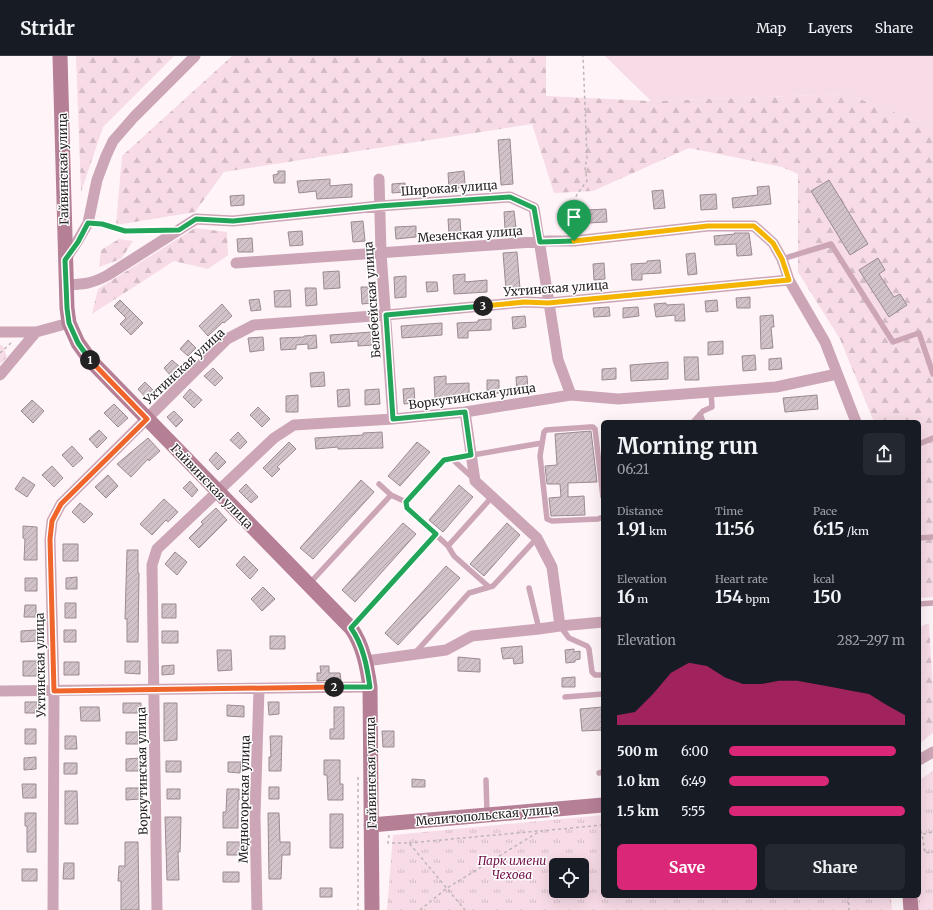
<!DOCTYPE html>
<html lang="en">
<head>
<meta charset="utf-8">
<style>
  body { margin:0; font-family:Merriweather,serif; background:#242831; color:#f1f3f6; height:100vh; display:flex; flex-direction:column; font-size:15px; white-space:nowrap }
  * { box-sizing:border-box; margin:0 }
  p { font-size:13px; color:#9ea1a6 }
  .icon { flex:none; width:22px; height:22px; fill:none; stroke:currentColor; stroke-width:2; stroke-linecap:round; stroke-linejoin:round }
  .map { position:relative; flex:1; overflow:hidden }
  .drawer { position:absolute; left:601px; top:364px; width:320px; height:478px; display:flex; flex-direction:column; background:#171b24; border-radius:6px; box-shadow:0 4px 16px #0002 }
  .drawer>* { flex:none }
  .tools { position:absolute; left:549px; top:802px; display:grid; gap:8px }
  .tools a { display:grid; place-items:center; width:40px; height:40px; border-radius:6px; background:#171b24; box-shadow:0 4px 16px #0002; font-size:20px }
  .pin { position:absolute; display:grid; place-items:center; width:34px; height:34px; color:#fff; margin:-41px -17px; border-radius:50% 50% 50% 0; rotate:-45deg; box-shadow:0 0 4px #0007 }
  .pin .icon { rotate:45deg }
  .km { position:absolute; width:20px; height:20px; margin:-10px; border-radius:50%; background:#222; color:#fff; font-size:11px; line-height:20px; text-align:center }
  .round { display:grid; place-items:center; flex:none; width:42px; height:42px; border-radius:6px; background:#242831 }
  .head { display:flex; align-items:center; justify-content:space-between; height:68px; padding:0 16px }
  h1 { font-size:22px; font-weight:700; line-height:30px }
  .figures { display:grid; grid-template-columns:repeat(3,1fr); gap:6px; height:68px; padding:4px 16px }
  .figures div { display:grid; align-content:center }
  .figures b { font-size:17px; font-weight:700 }
  .figures small { font-size:11px; font-weight:400 }
  .figures p { font-size:11px }
  .chart { height:112px; padding:8px 16px }
  .chart p { display:flex; justify-content:space-between }
  .chart svg { width:100%; height:72px; margin-top:4px; fill:#db2777; opacity:.7 }
  .action { display:flex; gap:8px; margin-top:auto; padding:8px 16px }
  .action a { flex:1; height:46px; border-radius:6px; background:#db2777; color:#fff; font-size:16px; font-weight:700; line-height:46px; text-align:center }
  .action a+a { background:#242831; color:#f1f3f6 }
  ul { padding:0 16px; list-style:none; font-size:13px }
  li { display:grid; grid-template-columns:64px 48px 1fr; align-items:center; height:30px }
  li i { height:10px; border-radius:5px; background:#db2777 }
  header { display:flex; align-items:center; gap:24px; box-sizing:border-box; height:56px; padding:0 20px; background:#171b24; border-bottom:1px solid #363941 }
  header strong { font-size:19px }
  nav { display:flex; gap:22px; margin-inline-start:auto; font-size:14px }
  .map>svg:first-child { display:block }
  .forest { fill:url(#forest-firs) }
  .park { fill:url(#park-tufts); fill-rule:evenodd }
  .garden { fill:#f7dbe6 }
  .building { fill:url(#building-hatch); stroke:#9b8b91 }
  .lines { fill:none; stroke-linecap:round; stroke-linejoin:round }
  .path { stroke:#beb5b8; stroke-width:1.5; stroke-dasharray:3 3; stroke-linecap:butt }
  .service { stroke:#cca6b6; stroke-width:5.5 }
  .minor { stroke:#cca6b6; stroke-width:11 }
  .secondary { stroke:#b57f96; stroke-width:15 }
  .split-1-casing { stroke:#fff; stroke-width:8 }
  .split-2-casing { stroke:#fff; stroke-width:8 }
  .split-3-casing { stroke:#fff; stroke-width:8 }
  .split-4-casing { stroke:#fff; stroke-width:8 }
  .split-1 { stroke:#22a559; stroke-width:5 }
  .split-2 { stroke:#f0652b; stroke-width:5 }
  .split-3 { stroke:#22a559; stroke-width:5 }
  .split-4 { stroke:#f5b400; stroke-width:5 }
  .labels { text-anchor:middle; dominant-baseline:central; stroke-width:3; stroke-linejoin:round; paint-order:stroke }
  .street-label { font-size:12px; fill:#282224; stroke:#fff }
  .park-label { font-size:12px; font-style:italic; fill:#74144b; stroke:#fff }
</style>
</head>
<body>
<header>
<strong>Stridr</strong>
<nav><a>Map</a><a>Layers</a><a>Share</a></nav>
</header>
<div class="map">
<svg width="933" height="854" viewBox="0 0 933 854">
  <defs>
    <pattern id="forest-firs" width="22" height="20" patternUnits="userSpaceOnUse"><rect width="22" height="20" fill="#f7dbe6"/><path d="M5 1l3.5 6h-7zM16 11l3.5 6h-7z" fill="#d4bcc5"/></pattern>
    <pattern id="park-tufts" width="24" height="20" patternUnits="userSpaceOnUse"><rect width="24" height="20" fill="#f7dbe6"/><path d="M3 7l-1-3M5 7V3M7 7l1-3M15 17l-1-3M17 17v-4M19 17l1-3" fill="none" stroke="#d4bcc5"/></pattern>
    <pattern id="building-hatch" width="6" height="6" patternUnits="userSpaceOnUse"><rect width="6" height="6" fill="#d1c1c8"/><path d="M-1 1l2-2M0 6l6-6M5 7l2-2" fill="none" stroke="#b3a6ac"/></pattern>
  </defs>
  <rect width="100%" height="100%" fill="#fff5f9"/>
  <path class="forest" d="M76,0H174L103,71L81,136Z
    M232,0H546V40L651,45L847,38L933,71V541L919,542V366H874L840,283L798,216V118L782,111L689,92L593,135L554,137L532,68L224,116L195,156L116,169L122,100Z
    M195,172L227,176L228,199L208,213L174,205L92,258L98,233Z
    M119,183L133,185L121,203L99,211L101,194Z
    M0,289L3,290L7,301L0,308Z
    M929,567L933,634V677L919,688V571Z"/>
  <path class="park" d="M933,715V854H918L919,724Z
    M603,759V840H891L892,854H387L393,779ZM556,809H582V835H556Z"/>
  <path class="garden" d="M605,0H933V71L847,38L651,45Z"/>
  <path class="building" d="M510,83L513,128L501,129L498,84Z
    M278,115H285V127H274L273,119L278,118Z
    M464,115L465,128L459,129V132L449,133L448,117Z
    M330,123V130L352,128V141L317,143L316,135L299,137L297,125Z
    M829,124L868,188L850,199L811,135Z
    M405,127V136L392,137V128Z
    M769,130L771,148L733,152L732,142L758,139L757,131Z
    M663,134L665,152L654,153L652,135Z
    M716,138L717,153L701,154L700,139Z
    M244,139V149L231,150L230,140Z
    M606,153L607,166L588,167V154Z
    M514,155L516,172L505,173L504,156Z
    M448,163H460L461,178H449Z
    M363,165L365,185L353,186L351,166Z
    M416,170V181L396,183L395,171Z
    M302,175L303,189L290,190L288,176Z
    M734,177H749L752,199L737,200L736,188L715,189L714,180L735,178Z
    M252,182L253,196H238L237,183Z
    M517,196L520,233L506,234L503,197Z
    M695,197L697,218L688,219L686,198Z
    M878,202L885,214L879,218L894,241L900,238L907,249L889,261L859,214Z
    M660,204L661,217L642,218V224H632L631,208L647,207V205Z
    M604,207L605,223L594,224L593,208Z
    M339,215L340,232L324,233L323,216Z
    M465,218V226L487,224V236L454,238L453,219Z
    M406,220V241L395,242L394,221Z
    M426,226H437L438,235L427,236Z
    M361,231H371L372,247L362,248Z
    M305,232H316L317,249L306,250Z
    M290,234L291,251H275L274,235Z
    M750,241V252H737L736,242Z
    M259,243L261,254L251,255L249,244Z
    M120,244L143,267L131,279L120,268L126,262L114,250Z
    M717,244L718,255L706,256L705,245Z
    M666,247V249L684,248L685,265H675V259L656,261L654,248Z
    M222,248L232,260L224,267L223,266L208,280L199,270Z
    M609,251L610,260L594,261L593,252Z
    M638,251L639,260L623,262V252Z
    M773,259L774,271H771L773,292L761,293L760,260Z
    M525,260L526,271L513,273L512,261Z
    M491,263V274L468,275V282H458L457,267L478,266V264Z
    M442,267V279L402,282L401,270Z
    M372,276L373,289L358,290V285L331,287L330,279Z
    M316,279L317,292L308,293V288L296,289V293L281,294L280,282L304,281V280Z
    M263,281L264,294L250,296L248,282Z
    M188,284L196,292L188,300L180,293Z
    M723,285V298L708,299V286Z
    M755,299L756,314L743,315L742,300Z
    M684,301H698L699,324H685Z
    M781,302L782,313L769,314V303Z
    M172,304L180,311L171,320L164,312Z
    M668,306V323L631,325L630,309Z
    M213,312L223,322L215,330L204,320Z
    M616,312V323L602,324V313Z
    M324,316L325,330L311,331L310,317Z
    M446,320V328L469,327V340L435,343L434,321Z
    M527,320L528,336L517,337L516,321Z
    M487,324H499V337L487,338Z
    M145,326L154,335L146,342L138,333Z
    M414,332L415,347L404,348L403,333Z
    M190,333L202,344L194,352L183,341Z
    M349,333L350,350L338,351L337,334Z
    M379,333L380,348L365,349V334Z
    M298,339V356H286V340Z
    M817,339L818,353L785,356L783,342Z
    M32,344L44,355L33,367L21,355Z
    M114,348L128,362L118,371L104,357Z
    M258,351L270,363L262,371L250,359Z
    M174,355L183,364L176,371L167,361Z
    M99,374L107,382L97,392L89,383Z
    M591,375L597,426L568,427V441L584,440L585,459L551,460L549,442L561,441L560,428H547L545,410L557,409L555,378Z
    M238,376L247,386L240,393L230,384Z
    M382,376L383,392L338,393V391L316,393L315,382L363,379V377Z
    M148,382L160,395L149,405L148,403L131,421L117,408Z
    M289,386L296,393L277,411L280,413L272,421L263,412Z
    M417,386L430,396L400,430L388,420Z
    M72,390L83,402L73,411L62,399Z
    M216,396L226,406L218,414L209,404Z
    M52,410L63,422L54,431L42,419Z
    M108,419L118,430L106,442L95,431Z
    M23,421L35,429L27,441L15,433Z
    M361,424L374,436L313,503L300,492Z
    M190,425L198,434L192,441L183,432Z
    M246,428L258,441L251,447L239,435Z
    M459,429L473,441L443,476L429,464Z
    M164,443L178,456L168,466L166,464L152,479L140,468Z
    M80,447L93,458L84,467L72,456Z
    M216,452L227,464L199,492L189,482L203,468L201,466Z
    M403,467L416,478L355,546L342,534Z
    M507,467L520,479L484,520L470,508Z
    M23,470L37,471V504H24L25,483L23,482Z
    M63,488H78V505H63Z
    M127,494H138V517H139L138,586H127V563H125Z
    M175,496L187,506L177,519L165,508Z
    M244,500L258,514L250,523L236,509Z
    M446,510L460,522L398,589L385,577Z
    M77,521V533H66V522Z
    M25,522H37V535H25Z
    M263,531L275,543L262,555L251,543Z
    M65,547H76V562H65Z
    M162,548H176V562H162Z
    M25,549H36V561H24Z
    M36,574L37,585L21,586V575Z
    M64,574H76V586H64Z
    M162,575H178V587H162Z
    M270,580H285V593H270Z
    M522,590L523,607L514,608L513,602L503,603L501,592Z
    M574,593V596L580,595V603L575,604V606L566,607L565,594Z
    M217,594H231L232,614L218,615Z
    M458,601L480,603V616L458,615Z
    M23,605H37V620H23Z
    M125,605H140V618L125,617Z
    M64,606H79V619H64Z
    M174,609V618L162,619V610Z
    M320,610H329V617H340L341,624L317,625V617H321Z
    M575,621V631H562V622Z
    M25,646H38V657H25Z
    M268,646H279V658L269,659Z
    M123,647H141V657H123Z
    M164,647H177V684L164,685Z
    M227,649L244,650V661L227,660Z
    M80,651H99L100,665H81Z
    M334,651H344V683H330V673H334Z
    M603,651V674L582,675L580,653Z
    M25,673H36V688H25Z
    M382,675H394V691H383Z
    M126,676H138V688H126Z
    M65,680H76L77,693H65Z
    M270,680H282L281,715H269V701H271Z
    M36,701V713L24,714V702Z
    M141,702V715H126V703Z
    M324,704H340V728H343V744H328L327,719H324Z
    M166,705H181V716H166Z
    M228,706H241L240,717L228,716Z
    M64,707H77V718H64Z
    M412,723L425,724V731H412Z
    M22,728H36V742H23Z
    M269,731H279V743H269Z
    M126,732H140V743L126,744Z
    M167,733H180V743H167Z
    M227,733H239V744H238V772H223V756H226Z
    M65,735H77L78,768H65Z
    M25,757H36V796H27V770H25Z
    M268,757H279L280,786H290V799H282L281,823H269Z
    M330,758H343V792H330Z
    M165,761H181L180,796H178L179,824H167Z
    M125,786H138L139,854H121V825H118L119,810H125Z
    M227,786H240V799H227Z
    M64,807H74V823H63Z
    M22,813H37V825H22Z
    M223,816H239V826H223Z
    M320,832H332V841H320Z"/>
  <g class="lines">
    <path class="path" d="M573,176C570,150 571,145 587,125L585,112L587,101L583,0
      M0,297L11,287
      M358,721V854
      M919,769L922,778L925,797L933,796
      M923,778L933,776
      M389,779L388,787H409L465,854
      M409,787L538,775
      M848,840L849,854
      M420,854L447,832L540,775L603,769"/>
    <path class="service" d="M88,167L102,168L125,175L174,174
      M782,203L831,188L893,286L919,277L933,318
      M700,358L703,366
      M693,366L703,355L712,351L711,336
      M919,388L933,382
      M451,402L474,423
      M379,428L391,439
      M603,441L595,373L593,371H590L546,374L544,376L540,400L547,463L552,465L598,463L603,461
      M406,446L407,452L448,490L454,500L489,531
      M919,482L933,481
      M448,490L492,441
      M309,528L391,439L406,446L444,404L542,387
      M529,532L539,573
      M919,548L933,547
      M560,570L569,582L587,590L589,593L592,616L595,619H603
      M351,571L436,478
      M415,597L469,537L493,530L537,482
      M565,641L603,638
      M599,717L603,716
      M486,724L487,757"/>
    <path class="minor" d="M379,123L381,197L393,363
      M65,204L77,186L88,167L97,124L106,100L113,85L134,61L195,0
      M236,207L548,185H574L708,170H754L773,187L782,203L789,224L825,286L856,366
      M66,229C85,228 91,228 108,219L196,163L233,165L379,150L510,141L534,152L558,304L571,339
      M0,276H36L69,267
      M0,319L36,276
      M465,356L475,425L537,482L552,511L560,570L603,566
      M366,605L446,594L472,580L539,573L560,570
      M0,635L370,631
      M919,704L933,696
      M53,854L54,635L50,483L52,465L61,448L227,283L254,269L386,259L525,246L549,247L789,224
      M157,854L152,509L157,493L274,382L294,369L393,363L465,356L571,339L618,343L776,331L837,318
      M257,854L255,760L259,633"/>
    <path class="secondary" d="M60,0L67,252L69,267L78,287L91,305L351,572C363,589 367,610 370,631L372,854
      M371,769L603,749
      M910,840L911,854"/>
  </g>
  <g class="lines">
    <g class="split-1-casing">
      <path id="split-1" d="M90,304L78,287L69,267L67,252L65,204L78,186L88,167L102,168L125,175L179,174L196,163L233,165L379,150L510,141L534,152L540,186L574,185"/>
    </g>
    <g class="split-2-casing">
      <path id="split-2" d="M90,304L147,363L61,448L52,465L50,483L54,635L334,631"/>
    </g>
    <g class="split-3-casing">
      <path id="split-3" d="M334,631H370C367,610 363,589 351,572L436,478L407,452L406,446L444,404L471,399L465,356L393,363L386,259L483,250"/>
    </g>
    <g class="split-4-casing">
      <path id="split-4" d="M483,250L525,246L548,247L789,224L782,203L773,187L754,170H708L574,185"/>
    </g>
    <use href="#split-1" class="split-1"/>
    <use href="#split-2" class="split-2"/>
    <use href="#split-3" class="split-3"/>
    <use href="#split-4" class="split-4"/>
  </g>
  <g class="labels">
    <g class="street-label">
      <text transform="translate(63 113) rotate(-91)">Гайвинская улица</text>
      <text transform="translate(449 132) rotate(-4)">Широкая улица</text>
      <text transform="translate(470 178) rotate(-4)">Мезенская улица</text>
      <text transform="translate(556 232) rotate(-4)">Ухтинская улица</text>
      <text transform="translate(372 244) rotate(-94)">Белебейская улица</text>
      <text transform="translate(184 310) rotate(-43)">Ухтинская улица</text>
      <text transform="translate(472 340) rotate(-8)">Воркутинская улица</text>
      <text transform="translate(212 430) rotate(46)">Гайвинская улица</text>
      <text transform="translate(40 609) rotate(-91)">Ухтинская улица</text>
      <text transform="translate(142 715) rotate(-91)">Воркутинская улица</text>
      <text transform="translate(371 717) rotate(-91)">Гайвинская улица</text>
      <text transform="translate(244 743) rotate(-89)">Медногорская улица</text>
      <text transform="translate(487 759) rotate(-5)">Мелитопольская улица</text>
    </g>
    <g class="park-label">
      <text x="512" y="804">Парк имени<tspan x="512" dy="14">Чехова</tspan></text>
    </g>
  </g>
</svg>
<div class="tools">
<a><svg class="icon" aria-label="locate" viewBox="0 0 24 24"><circle cx="12" cy="12" r="6"/><path d="M12 2v4M12 18v4M2 12h4M18 12h4"/></svg></a>
</div>
<div class="pin" style="left:574px;top:185px;background:#1e9e55"><svg class="icon" aria-label="arrive" viewBox="0 0 24 24"><path d="M6 21V4h12l-3 4 3 4H6"/></svg></div>
<b class="km" style="left:90px;top:304px">1</b>
<b class="km" style="left:334px;top:631px">2</b>
<b class="km" style="left:483px;top:250px">3</b>
<section class="drawer">
<div class="head"><div><h1>Morning run</h1><p>06:21</p></div><a class="round"><svg class="icon" aria-label="share" viewBox="0 0 24 24"><path d="M12 15V3M7 8l5-5 5 5M5 13v7h14v-7"/></svg></a></div>
<div class="figures">
<div><p>Distance</p><b>1.91<small> km</small></b></div>
<div><p>Time</p><b>11:56</b></div>
<div><p>Pace</p><b>6:15<small> /km</small></b></div>
</div>
<div class="figures">
<div><p>Elevation</p><b>16<small> m</small></b></div>
<div><p>Heart rate</p><b>154<small> bpm</small></b></div>
<div><p>kcal</p><b>150</b></div>
</div>
<div class="chart"><p><span>Elevation</span>282–297 m</p>
<svg viewBox="0 0 160 44" preserveAspectRatio="none"><path d="M0 44V38L10 36L20 25L30 12L40 6L50 8L60 15L70 19L80 19L90 17L100 17L110 19L120 21L130 23L140 25L150 32L160 38V44z"/></svg>
</div>
<ul>
<li><b>500 m</b>6:00<i style="width:95%"></i></li>
<li><b>1.0 km</b>6:49<i style="width:57%"></i></li>
<li><b>1.5 km</b>5:55<i style="width:100%"></i></li>
</ul>
<div class="action"><a>Save</a><a>Share</a></div>
</section>
</div>
</body>
</html>
